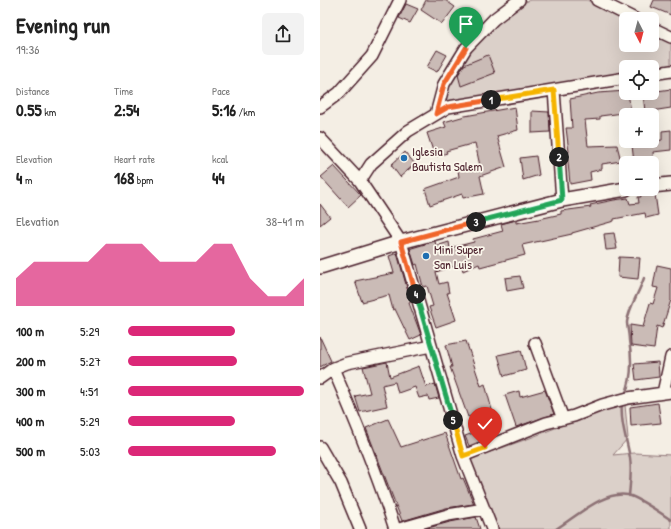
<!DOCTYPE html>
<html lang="en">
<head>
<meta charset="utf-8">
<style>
  body { margin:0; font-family:"Patrick Hand",sans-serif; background:#f2f2f2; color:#222; height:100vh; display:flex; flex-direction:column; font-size:15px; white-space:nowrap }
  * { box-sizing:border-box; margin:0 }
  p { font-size:13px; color:#767676 }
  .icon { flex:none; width:22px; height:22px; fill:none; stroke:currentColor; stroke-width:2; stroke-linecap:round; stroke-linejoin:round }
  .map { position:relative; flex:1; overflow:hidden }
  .drawer { display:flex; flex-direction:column; background:#fff; width:320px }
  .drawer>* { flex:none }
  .needle { width:26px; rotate:174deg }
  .fabs { position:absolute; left:299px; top:12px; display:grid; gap:8px }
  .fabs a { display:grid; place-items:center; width:40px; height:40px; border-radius:6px; background:#fff; box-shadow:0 4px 16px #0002; font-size:20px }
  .pin { position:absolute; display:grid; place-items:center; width:34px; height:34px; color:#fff; margin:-41px -17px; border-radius:50% 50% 50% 0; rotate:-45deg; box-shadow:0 0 4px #0007 }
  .pin .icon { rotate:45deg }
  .km { position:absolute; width:20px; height:20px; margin:-10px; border-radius:50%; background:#222; color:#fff; font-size:11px; line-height:20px; text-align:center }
  .round { display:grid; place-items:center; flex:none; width:42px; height:42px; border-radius:6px; background:#f2f2f2 }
  .overview { display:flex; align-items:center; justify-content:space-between; height:68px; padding:0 16px }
  h1 { font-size:22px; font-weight:700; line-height:30px }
  .stats { display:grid; grid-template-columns:repeat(3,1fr); gap:6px; height:68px; padding:4px 16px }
  .stats div { display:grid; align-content:center }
  .stats b { font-size:17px; font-weight:700 }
  .stats small { font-size:11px; font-weight:400 }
  .stats p { font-size:11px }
  .chart { height:112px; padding:8px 16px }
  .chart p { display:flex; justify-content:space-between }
  .chart svg { width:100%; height:72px; margin-top:4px; fill:#db2777; opacity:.7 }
  ul { padding:0 16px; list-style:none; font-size:13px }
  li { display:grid; grid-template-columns:64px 48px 1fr; align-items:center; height:30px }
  li i { height:10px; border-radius:5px; background:#db2777 }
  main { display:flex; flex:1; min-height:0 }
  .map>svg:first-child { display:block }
  .green { fill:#dbd0c9; stroke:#92787a }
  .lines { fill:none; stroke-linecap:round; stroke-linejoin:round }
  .stream { stroke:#8d7174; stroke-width:2.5 }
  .building { fill:#cabbb6; stroke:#4a1f2b }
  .minor-casing { stroke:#4a1f2b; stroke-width:14 }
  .tertiary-casing { stroke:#4a1f2b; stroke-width:16 }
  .minor { stroke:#fbf7ec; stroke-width:11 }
  .tertiary { stroke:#fbf7ec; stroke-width:13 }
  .split-1-casing { stroke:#fff; stroke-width:8 }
  .split-2-casing { stroke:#fff; stroke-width:8 }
  .split-3-casing { stroke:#fff; stroke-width:8 }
  .split-4-casing { stroke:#fff; stroke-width:8 }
  .split-5-casing { stroke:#fff; stroke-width:8 }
  .split-6-casing { stroke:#fff; stroke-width:8 }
  .split-1 { stroke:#f0652b; stroke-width:5 }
  .split-2 { stroke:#f5b400; stroke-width:5 }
  .split-3 { stroke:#22a559; stroke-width:5 }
  .split-4 { stroke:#f0652b; stroke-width:5 }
  .split-5 { stroke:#22a559; stroke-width:5 }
  .split-6 { stroke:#f5b400; stroke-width:5 }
  .poi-dot { fill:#1f6fb2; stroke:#fbf7ec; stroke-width:1.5 }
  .labels { text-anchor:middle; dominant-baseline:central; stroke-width:3.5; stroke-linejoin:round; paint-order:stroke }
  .poi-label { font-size:13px; fill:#4a1f2b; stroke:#fbf7ec; text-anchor:start }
</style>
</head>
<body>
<main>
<section class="drawer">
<div class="overview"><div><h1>Evening run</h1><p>19:36</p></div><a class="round"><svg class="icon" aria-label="share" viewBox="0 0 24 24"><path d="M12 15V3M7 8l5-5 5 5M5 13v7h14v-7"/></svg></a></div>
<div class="stats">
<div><p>Distance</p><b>0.55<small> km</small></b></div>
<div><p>Time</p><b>2:54</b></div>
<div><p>Pace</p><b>5:16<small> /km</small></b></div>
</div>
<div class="stats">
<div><p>Elevation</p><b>4<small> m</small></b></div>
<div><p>Heart rate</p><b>168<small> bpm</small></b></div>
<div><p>kcal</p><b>44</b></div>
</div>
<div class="chart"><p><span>Elevation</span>38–41 m</p>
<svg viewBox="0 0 160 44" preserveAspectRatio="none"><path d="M0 44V27L10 17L20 17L30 17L40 17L50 6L60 6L70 6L80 17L90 17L100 17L110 6L120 6L130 27L140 38L150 38L160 27V44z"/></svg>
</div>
<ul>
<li><b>100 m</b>5:29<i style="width:61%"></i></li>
<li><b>200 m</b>5:27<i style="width:62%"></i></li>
<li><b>300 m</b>4:51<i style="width:100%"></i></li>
<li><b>400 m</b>5:29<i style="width:61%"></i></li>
<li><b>500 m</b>5:03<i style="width:84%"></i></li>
</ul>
</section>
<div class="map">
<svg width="351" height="529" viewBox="0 0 351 529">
  <rect width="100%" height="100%" fill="#f4eee4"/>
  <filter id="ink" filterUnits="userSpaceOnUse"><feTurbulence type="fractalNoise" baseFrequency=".025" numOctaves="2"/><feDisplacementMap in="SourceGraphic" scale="8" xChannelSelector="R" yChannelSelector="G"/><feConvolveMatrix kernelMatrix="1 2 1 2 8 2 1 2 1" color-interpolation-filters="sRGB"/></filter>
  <g filter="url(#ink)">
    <path class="green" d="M210,0H267L306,20V45H332V33L351,42V69L332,72V67H306V76L122,105C125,96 128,86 133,77C145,53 185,10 210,0Z
      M305,405L308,438L293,455L314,453L351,455V529H178L150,459L210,438L278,411Z"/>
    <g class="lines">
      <path class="stream" d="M305,395C313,377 312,358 309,340C309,334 307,327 307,322C309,307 319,293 324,278
        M302,403C300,422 307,440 310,458C312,470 310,483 309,496
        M236,529C256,517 284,490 308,495C321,499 339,512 351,520"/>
    </g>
    <path class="building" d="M106,0H125L135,7L122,24L101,10Z
      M334,0H351V15L331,7Z
      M86,4L98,9L90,23L79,18Z
      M117,50L127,55L117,72L107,67Z
      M168,55L175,73L141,86L138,75L144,65Z
      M351,89V108L325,112L323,93Z
      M306,91V93H308L311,112L280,116V119L265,120L268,146L297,145L301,161L282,164V169L270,172L271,180L250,184L247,152H249L246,128H252L250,99L278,93Z
      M195,107L198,130L177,136L186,167L160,176L164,194L143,198L142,194L110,205L105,189L139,177L138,170L160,166L155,143L126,151L127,153L115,157L107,133L126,127L124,122L145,116Z
      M212,111L229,112L230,132L212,133Z
      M351,130V150L333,152L334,163H314L312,145L342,140V131Z
      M85,152L95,164L80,177L71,165Z
      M216,156L219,175L203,180L200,158Z
      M14,166L41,195L28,207L1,177Z
      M327,192L335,194L338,215L326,218L325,213L294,219V221L252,233V234L202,245L205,255L160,267L159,264L143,271L141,264L116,272L119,284L127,282L129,293H127L136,320L116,327L109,307L113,306L107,286L103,287L97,264L95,265L90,249L92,248L115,241L116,246L129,242L130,248L154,242L153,239L183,231L181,224L196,220V223L219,219L241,214V211L271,207L270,205L294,200L308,198L310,204L319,203L318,197H321L320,193Z
      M0,204L10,217L0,225Z
      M294,233L297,249L286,250L284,234Z
      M77,253L91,302L89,303L101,335L90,340L75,309L73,310L69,295L42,302L35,281L74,273L69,256Z
      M299,257L320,258L318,279L298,277Z
      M337,265L351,268V300L342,328L337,326L334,349L311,346L310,325L323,327L330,303L333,304L338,288L333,287Z
      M200,276L203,288L187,291L185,278Z
      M0,337L11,361L0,367Z
      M146,341L161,386L165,384L172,410L148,417L130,367H132L126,345Z
      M201,350L206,370L184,376L178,355Z
      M67,362L70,377L99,366L106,387L115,384L119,398L109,400L108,396L99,398L95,387L78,393L75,382L62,385L67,406L40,412L35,396L50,393L43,367Z
      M338,362L339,377L316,380L314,364Z
      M225,390L234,414L196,427L185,395L199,391L200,397Z
      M338,403L341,423L311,426L310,407Z
      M68,419L81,447L125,433L141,479L143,478L154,504L126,508L82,521L46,428Z
      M167,428L171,437L149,446L145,436Z
      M156,517L160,529H104L130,522Z"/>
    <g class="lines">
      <g class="minor-casing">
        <path id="minor" d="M277,0L315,19
          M332,28L351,37
          M332,74L351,71
          M234,90L242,200
          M0,107L19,93L52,56L80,0
          M116,114L124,84L146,48L174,19L199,0
          M0,138L40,181L81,242L143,456L172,529
          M40,181L51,164L88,131L128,107L306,78
          M215,343L243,419
          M0,378L14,368
          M343,393L351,357
          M0,447L21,483L40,529
          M143,456L226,423L254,416L282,405L308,398L351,392
          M75,529C58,476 37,424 15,373L14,368L27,363L111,346
          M79,529L128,515L164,509"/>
      </g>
      <g class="tertiary-casing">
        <path id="tertiary" d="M332,186L351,184
          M0,267L81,242L242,200L306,189"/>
      </g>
      <use href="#minor" class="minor"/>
      <use href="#tertiary" class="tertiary"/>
    </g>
  </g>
  <g class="lines" filter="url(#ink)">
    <g class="split-1-casing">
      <path id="split-1" d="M146,48L124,84L116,114L128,107L171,100"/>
    </g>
    <g class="split-2-casing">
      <path id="split-2" d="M171,100L234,90L239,157"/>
    </g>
    <g class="split-3-casing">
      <path id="split-3" d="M156,222L242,200L239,157"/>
    </g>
    <g class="split-4-casing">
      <path id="split-4" d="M96,294L81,242L156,222"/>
    </g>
    <g class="split-5-casing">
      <path id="split-5" d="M96,294L133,420"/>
    </g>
    <g class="split-6-casing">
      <path id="split-6" d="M133,420L143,456L165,448"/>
    </g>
    <use href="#split-1" class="split-1"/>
    <use href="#split-2" class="split-2"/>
    <use href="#split-3" class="split-3"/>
    <use href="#split-4" class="split-4"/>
    <use href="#split-5" class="split-5"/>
    <use href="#split-6" class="split-6"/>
  </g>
  <g class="poi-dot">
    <circle cx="84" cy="158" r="4"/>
    <circle cx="106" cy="256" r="4"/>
  </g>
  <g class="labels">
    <g class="poi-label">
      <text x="92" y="151">Iglesia<tspan x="92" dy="15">Bautista Salem</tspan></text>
      <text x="114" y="249">Mini Super<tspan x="114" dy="15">San Luis</tspan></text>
    </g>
  </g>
</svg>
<div class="fabs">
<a><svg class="needle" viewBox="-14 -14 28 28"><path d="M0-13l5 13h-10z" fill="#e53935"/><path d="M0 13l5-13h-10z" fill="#767676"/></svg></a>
<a><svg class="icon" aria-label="locate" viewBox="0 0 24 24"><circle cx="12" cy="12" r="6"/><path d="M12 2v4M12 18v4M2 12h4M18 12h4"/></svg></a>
<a>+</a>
<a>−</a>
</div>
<div class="pin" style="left:146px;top:48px;background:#1e9e55"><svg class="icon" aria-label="arrive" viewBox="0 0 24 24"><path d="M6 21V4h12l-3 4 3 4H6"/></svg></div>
<div class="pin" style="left:165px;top:448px;background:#d93025"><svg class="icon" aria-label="check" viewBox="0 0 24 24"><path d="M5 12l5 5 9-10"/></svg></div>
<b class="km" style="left:171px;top:100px">1</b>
<b class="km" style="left:239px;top:157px">2</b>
<b class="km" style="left:156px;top:222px">3</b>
<b class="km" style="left:96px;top:294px">4</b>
<b class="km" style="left:133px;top:420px">5</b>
</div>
</main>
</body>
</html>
